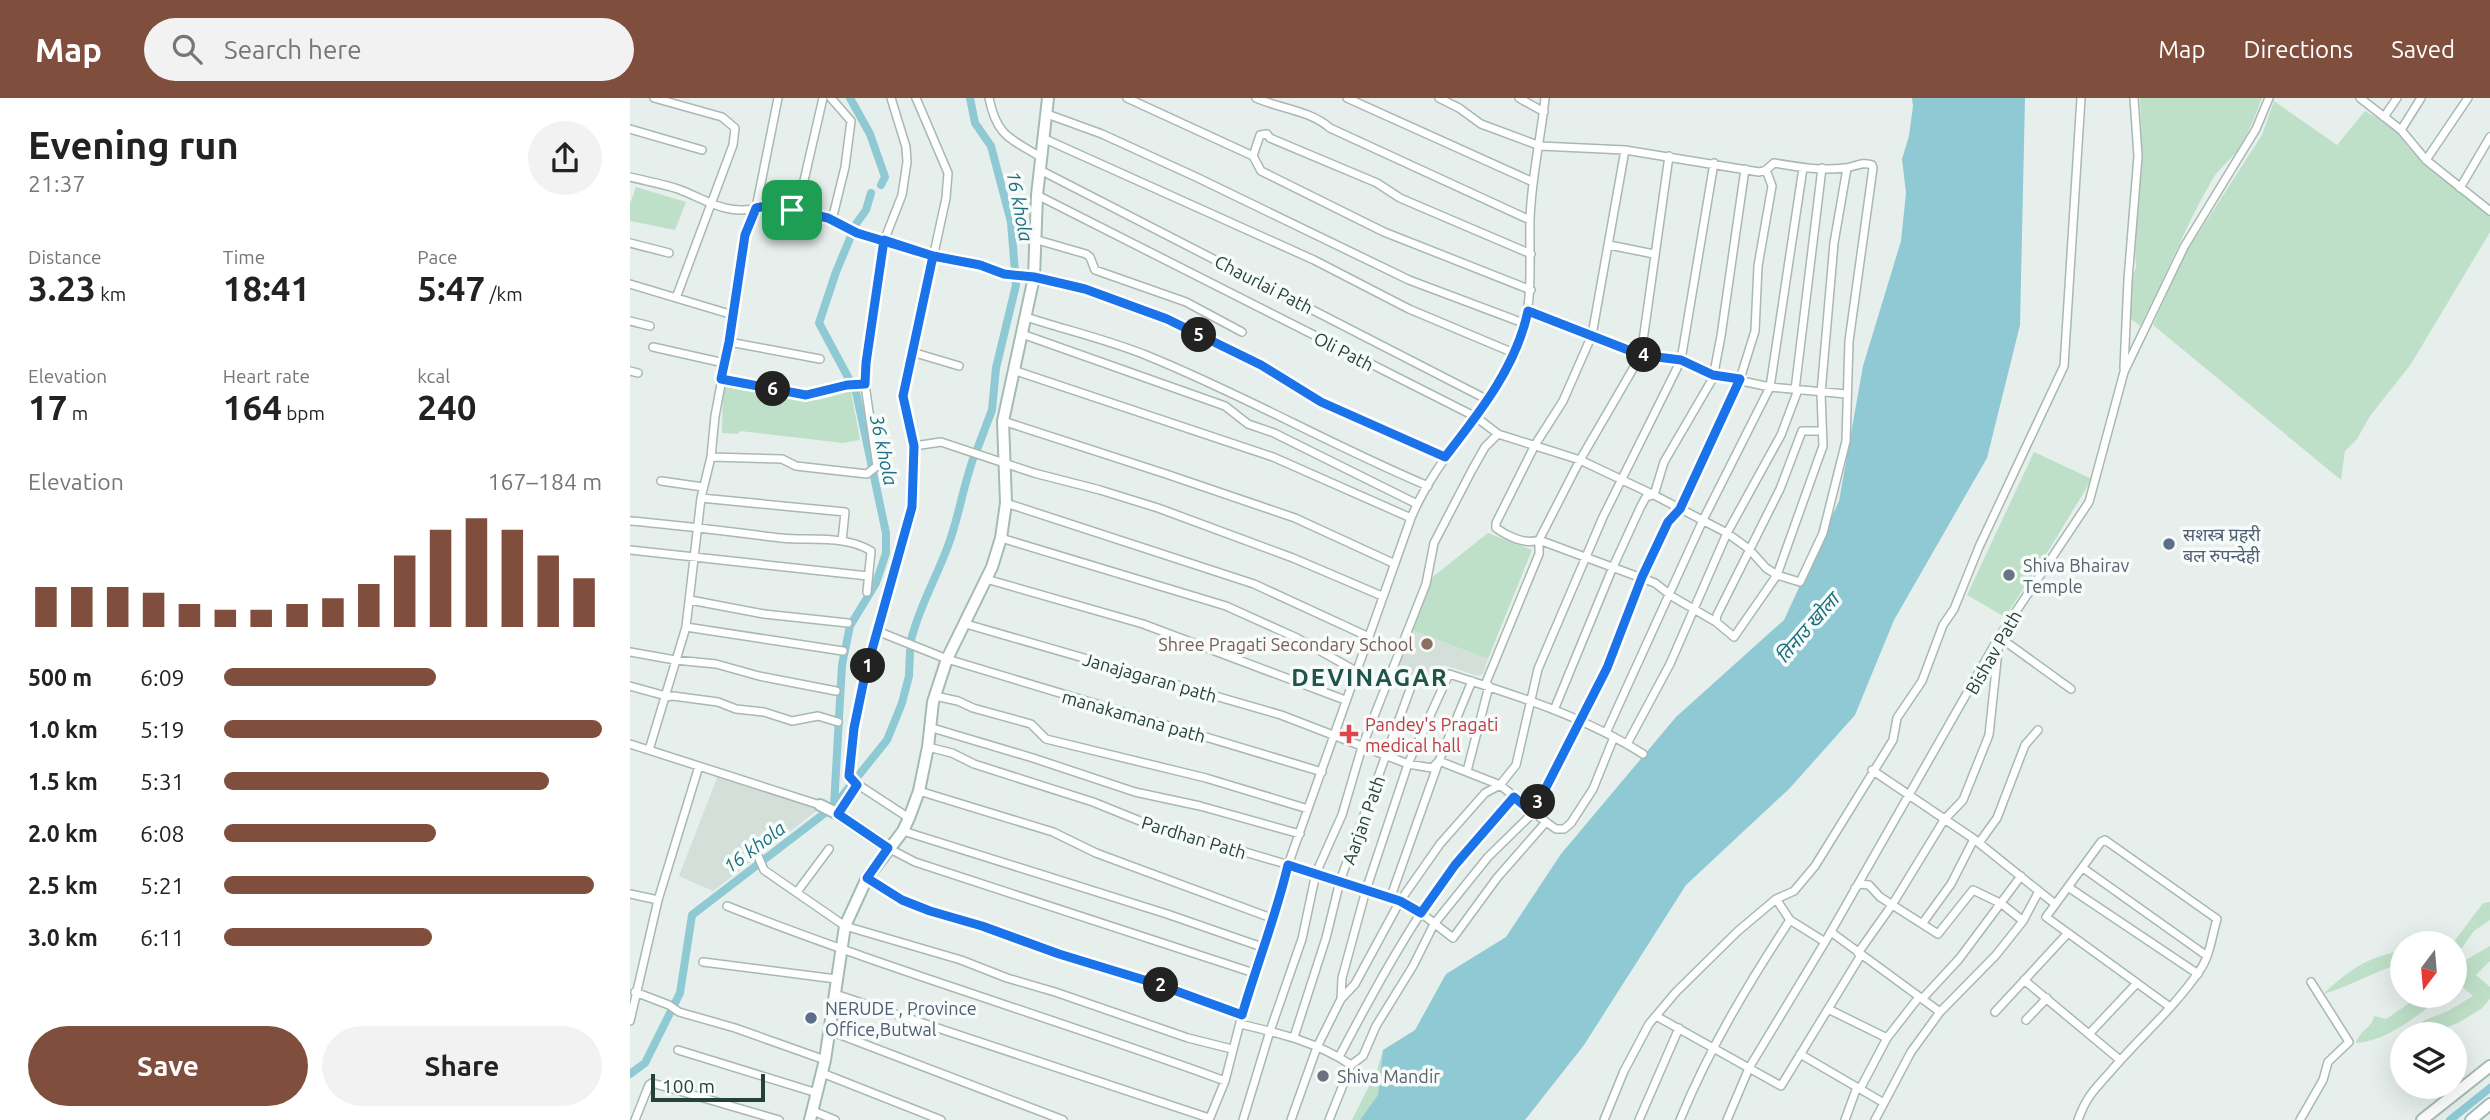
<!DOCTYPE html>
<html lang="en">
<head>
<meta charset="utf-8">
<style>
  body { margin:0; font-family:Ubuntu,"Noto Sans Devanagari",sans-serif; background:#f2f2f2; color:#222; height:100vh; display:flex; flex-direction:column; font-size:26px; white-space:nowrap }
  * { box-sizing:border-box; margin:0 }
  p { font-size:23px; color:#767676 }
  .icon { flex:none; width:38px; height:38px; fill:none; stroke:currentColor; stroke-width:2; stroke-linecap:round; stroke-linejoin:round }
  .map { position:relative; flex:1; overflow:hidden }
  .panel { display:flex; flex-direction:column; background:#fff; width:630px }
  .panel>* { flex:none }
  .needle { width:46px; rotate:196deg }
  .controls { position:absolute; left:1760px; top:833px; display:grid; gap:14px }
  .controls a { display:grid; place-items:center; width:77px; height:77px; border-radius:50%; background:#fff; box-shadow:0 7px 28px #0002; font-size:35px }
  .scale { position:absolute; left:21px; bottom:18px; width:114px; box-sizing:border-box; padding-left:7px; border:4px solid #24423a; border-top:0; font-size:19px; line-height:24px; white-space:nowrap; color:#24423a; -webkit-text-stroke:5px #f7fbf9; paint-order:stroke }
  .pin { position:absolute; display:grid; place-items:center; width:60px; height:60px; color:#fff; margin:-30px; border-radius:14px; box-shadow:0 4px 10px #0006 }
  .km { position:absolute; width:35px; height:35px; margin:-18px; border-radius:50%; background:#222; color:#fff; font-size:19px; line-height:35px; text-align:center }
  .round { display:grid; place-items:center; flex:none; width:74px; height:74px; border-radius:37px; background:#f2f2f2 }
  .headline { display:flex; align-items:center; justify-content:space-between; height:119px; padding:0 28px }
  h1 { font-size:38px; font-weight:700; line-height:52px }
  .metrics { display:grid; grid-template-columns:repeat(3,1fr); gap:10px; height:119px; padding:7px 28px }
  .metrics div { display:grid; align-content:center }
  .metrics b { font-size:35px; font-weight:700 }
  .metrics small { font-size:19px; font-weight:400 }
  .metrics p { font-size:19px }
  .chart { height:196px; padding:14px 28px }
  .chart p { display:flex; justify-content:space-between }
  .chart svg { width:100%; height:126px; margin-top:7px; stroke:#804e3d; stroke-width:6 }
  .cta { display:flex; gap:14px; margin-top:auto; padding:14px 28px }
  .cta a { flex:1; height:80px; border-radius:42px; background:#804e3d; color:#fff; font-size:28px; font-weight:700; line-height:80px; text-align:center }
  .cta a+a { background:#f2f2f2; color:#222 }
  ul { padding:0 28px; list-style:none; font-size:23px }
  li { display:grid; grid-template-columns:112px 84px 1fr; align-items:center; height:52px }
  li i { height:18px; border-radius:9px; background:#804e3d }
  header { display:flex; align-items:center; gap:42px; box-sizing:border-box; height:98px; padding:0 35px; background:#804e3d; color:#fff }
  header strong { font-size:33px }
  nav { display:flex; gap:38px; margin-inline-start:auto; font-size:24px }
  .search { width:490px; height:63px; background:#f2f2f2; display:flex; align-items:center; gap:18px; box-sizing:border-box; padding:0 24px; border-radius:38px; color:#767676; font-size:26px }
  main { display:flex; flex:1; min-height:0 }
  .map>svg:first-child { display:block }
  .built { fill:#d4dfda }
  .green { fill:#bfe0c8 }
  .water { fill:#8ec9d4 }
  .lines { fill:none; stroke-linecap:round; stroke-linejoin:round }
  .canal { stroke:#8ec9d4; stroke-width:8 }
  .street-casing { stroke:#a8b8b2; stroke-width:10 }
  .secondary-casing { stroke:#a4bbb3; stroke-width:14 }
  .street { stroke:#fff; stroke-width:7 }
  .secondary { stroke:#fff; stroke-width:10 }
  .route-casing { stroke:#fff; stroke-width:14 }
  .route { stroke:#1a73e8; stroke-width:9 }
  .service-dot { fill:#5c6f8a; stroke:#f7fbf9; stroke-width:2.5 }
  .worship-dot { fill:#6b7280; stroke:#f7fbf9; stroke-width:2.5 }
  .education-dot { fill:#8d6e63; stroke:#f7fbf9; stroke-width:2.5 }
  .health-dot { fill:#e0444e; stroke:#f7fbf9; stroke-width:2.5 }
  .labels { text-anchor:middle; dominant-baseline:central; stroke-width:7; stroke-linejoin:round; paint-order:stroke }
  .street-label { font-size:18px; fill:#24423a; stroke:#f7fbf9 }
  .service-label { font-size:18px; fill:#4e5e75; stroke:#f7fbf9; text-anchor:start }
  .worship-label { font-size:18px; fill:#5b616d; stroke:#f7fbf9; text-anchor:start }
  .education-label { font-size:18px; fill:#785e54; stroke:#f7fbf9; text-anchor:end }
  .health-label { font-size:18px; fill:#be3a42; stroke:#f7fbf9; text-anchor:start }
  .water-label { font-size:19px; font-style:italic; fill:#1c6f80; stroke:#f7fbf9 }
  .district-label { font-size:24px; font-weight:bold; letter-spacing:2px; fill:#1f5548; stroke:#f7fbf9 }
</style>
</head>
<body>
<header>
<strong>Map</strong>
<div class="search"><svg class="icon" aria-label="search" viewBox="0 0 24 24"><circle cx="10" cy="10" r="6"/><path d="M15 15l6 6"/></svg>Search here</div>
<nav><a>Map</a><a>Directions</a><a>Saved</a></nav>
</header>
<main>
<section class="panel">
<div class="headline"><div><h1>Evening run</h1><p>21:37</p></div><a class="round"><svg class="icon" aria-label="share" viewBox="0 0 24 24"><path d="M12 15V3M7 8l5-5 5 5M5 13v7h14v-7"/></svg></a></div>
<div class="metrics">
<div><p>Distance</p><b>3.23<small> km</small></b></div>
<div><p>Time</p><b>18:41</b></div>
<div><p>Pace</p><b>5:47<small> /km</small></b></div>
</div>
<div class="metrics">
<div><p>Elevation</p><b>17<small> m</small></b></div>
<div><p>Heart rate</p><b>164<small> bpm</small></b></div>
<div><p>kcal</p><b>240</b></div>
</div>
<div class="chart"><p><span>Elevation</span>167–184 m</p>
<svg viewBox="0 0 160 44" preserveAspectRatio="none"><path d="M5 44V30M15 44V30M25 44V30M35 44V32M45 44V36M55 44V38M65 44V38M75 44V36M85 44V34M95 44V29M105 44V19M115 44V10M125 44V6M135 44V10M145 44V19M155 44V27"/></svg>
</div>
<ul>
<li><b>500 m</b>6:09<i style="width:56%"></i></li>
<li><b>1.0 km</b>5:19<i style="width:100%"></i></li>
<li><b>1.5 km</b>5:31<i style="width:86%"></i></li>
<li><b>2.0 km</b>6:08<i style="width:56%"></i></li>
<li><b>2.5 km</b>5:21<i style="width:98%"></i></li>
<li><b>3.0 km</b>6:11<i style="width:55%"></i></li>
</ul>
<div class="cta"><a>Save</a><a>Share</a></div>
</section>
<div class="map">
<svg width="1860" height="1022" viewBox="0 0 1860 1022">
  <rect width="100%" height="100%" fill="#e6efeb"/>
  <path class="built" d="M780,532L858,561L853,576L848,578L814,567L807,586L765,571Z
    M88,677L189,711L83,793L49,778Z"/>
  <path class="green" d="M1510,0H1632C1626,16 1618,37 1607,53C1599,63 1588,71 1582,82C1555,129 1535,180 1510,228L1501,221L1500,186L1506,169L1505,150L1512,49Z
    M1644,3L1707,47L1735,13L1770,33L1778,49L1860,118V134L1781,266L1740,318L1727,341L1715,353L1711,382L1523,227L1555,156L1632,37Z
    M6,89L56,104L45,132L0,123V106Z
    M93,289L188,302L221,293L230,342L213,345L110,333L108,336L92,335Z
    M1404,354L1462,381L1420,450L1375,519L1337,497Z
    M858,435L902,452L858,561L781,532L800,481Z
    M1860,804V822L1844,833L1829,854H1825V845H1823L1853,805Z
    M1860,848V863L1846,877L1860,889V901L1851,911L1828,925L1798,936L1773,937L1795,922L1818,913L1843,898L1830,887L1825,890V868Z
    M1773,852V865C1745,873 1721,888 1693,896C1722,870 1734,861 1773,852Z
    M1790,898H1814C1788,916 1759,943 1726,945C1729,933 1742,930 1744,918L1756,921Z
    M753,952L748,998L730,1022H722L747,972Z"/>
  <path class="water" d="M1282,0H1395L1390,227L1357,360L1264,522L1225,617L1160,690L1056,787L954,947L895,1022H730L748,997L753,952L785,932L816,876L876,839L931,756L1046,619L1154,522L1209,403L1233,268L1271,143L1276,95L1272,61L1279,38L1283,8Z"/>
  <g class="lines">
    <path class="canal" d="M220,0L240,36L255,79L251,87
      M340,0L345,25L361,48L381,124L386,187L366,270L362,312L348,349
      M281,542C290,506 307,479 319,445C329,418 333,389 343,361
      M204,708L212,567L220,528L246,485L256,455V435L226,294L189,225L206,174L226,126L236,112L241,95
      M0,976L15,965L50,895L62,817L204,708L257,642L272,605L279,578L280,553
      M1820,1022L1860,990"/>
    <g class="street-casing">
      <path id="street" d="M24,0L92,19L105,30L103,47L46,200
        M201,0L221,23L215,69L202,122
        M359,0C367,39 380,40 412,60
        M497,0L623,58
        M626,0C651,11 679,12 700,30L900,122
        M717,0L903,84
        M889,0L914,14
        M1730,0L1771,32L1796,62L1860,113
        M417,16L472,36L566,79L779,182L896,226
        M1754,19L1767,0
        M0,31L72,52
        M1771,32L1791,0
        M415,41L684,162L779,211L886,256
        M995,52L962,237L933,303L905,347L866,425V430C877,438 895,447 909,442L1025,485L1043,499L1086,524L1104,539L1147,477L1193,348L1191,295L1204,145L1217,70
        M1796,62L1838,0
        M410,72L858,302
        M0,79C16,83 33,86 48,91C75,101 97,118 126,110L148,0
        M1830,90L1860,39
        M407,97L846,319L868,336L950,362L1024,397L1097,435L1119,451L1136,470L1147,477L1170,484L1193,435L1216,343L1219,243L1243,70L1242,67C1232,63 1225,69 1215,70C1191,73 1167,69 1144,65L1136,72L1129,74L995,52L910,48L851,26L829,10L809,0
        M167,113L193,0
        M404,141L456,156L460,159L465,172L556,204L612,234
        M0,145L39,155
        M979,147L1024,156
        M0,186L103,217
        M901,192L754,134L631,73L623,58L630,37L637,36L640,40L747,85L770,100L901,156
        M898,213L1011,257L1051,262L1083,277L1140,289L1216,296
        M396,219C436,232 479,242 518,258C614,297 703,348 798,388
        M0,223L20,228
        M392,236L595,308L618,326L644,335L787,406
        M99,244L190,261
        M23,249L94,265
        M282,254L329,268
        M1494,270L1498,182L1508,58L1504,0
        M383,272L643,359L781,420
        M0,273L8,275
        M91,281L176,297L217,287H235
        M1165,292L1192,70
        M373,323L536,376L665,420L765,466
        M284,348L311,344L404,375L470,392L528,410L663,460L752,498
        M81,359L152,361L166,368L237,376L247,368L235,287L236,265L254,143L272,97L277,64L276,49L261,0
        M31,383L73,389
        M1024,397L1034,364L1083,280L1091,238L1115,71
        M71,400L215,414L212,443
        M376,405L624,486L739,539
        M0,423C51,427 101,434 151,440C180,443 216,437 241,453L237,494
        M371,440L596,508L667,540L726,573
        M0,452L238,478
        M356,481L513,526L715,602
        M60,502L134,516L218,525
        M1086,524L1087,517L1150,391L1172,333H1192
        M336,526L651,617L778,666L802,670L809,663L870,687L916,724L926,731H934L941,725L963,691L984,639
        M56,529L213,553
        M247,533L317,561L692,674
        M1369,539L1441,591
        M0,554L45,562L86,566L129,578L206,593
        M855,587L909,456V442L950,362L1011,257L1039,58
        M0,588L36,598
        M305,598L328,603L343,610L401,626L416,641L576,680L678,711
        M36,599L43,598L88,604L106,611L134,614L162,623L188,618L208,624
        M924,612L983,469L1011,408L1016,399L1023,397
        M299,629L403,660L505,694L570,708L670,736
        M976,635L1073,422L1140,289L1173,70
        M0,646L190,707
        M997,646L1040,566L1097,435L1151,337L1168,292
        M298,649L322,655L344,666L463,704L510,723L686,775L770,803L791,815L823,840L867,780L916,724
        M19,652L56,529L71,400L81,359L85,318L99,244L115,137L126,110L146,106L198,120L227,135L303,158L350,167L374,176L404,179L455,191L537,221L631,267L691,304L815,359
        M1242,672L1344,741L1425,806
        M837,673L859,588
        M289,693L423,734L466,755L644,821
        M208,716L227,686
        M279,720L227,686L219,678V662L235,577L282,409L284,348L273,298L316,100L318,75L286,0
        M273,733L537,816L632,849
        M1349,745L1367,720L1395,647L1408,632
        M258,750L285,764L624,875
        M128,758L134,772L215,828L331,862L377,880L425,894L558,940L602,951
        M1453,770L1577,858
        M237,780L272,802L300,813L352,828L429,856L524,885L612,917
        M1438,789L1568,876
        M1225,790L1230,786L1239,787L1250,799L1308,836L1343,792L1372,806L1393,823
        M167,794L199,751
        M0,796L28,802
        M760,801L809,663L842,583
        M1146,801L1160,822L1195,844
        M97,808C261,873 430,922 595,983
        M1292,826L1321,786L1344,741
        M1201,834L1310,914
        M1228,855L1262,807L1314,722L1333,702L1359,637L1369,543
        M73,864L206,881
        M1394,882L1490,962
        M5,894L39,907L49,914L105,930L195,962
        M205,896L579,1020
        M711,901L725,886L770,803L810,746L855,695L870,687L886,667L908,571L973,419L1051,262L1084,65
        M1292,901L1329,861L1391,778
        M1198,911L1257,940
        M1365,914L1438,835
        M1026,918L1151,988L1231,857
        M1396,922L1417,900
        M0,923L28,802L69,668
        M610,926C649,935 687,944 721,967
        M200,933L433,1022
        M1459,936L1507,885
        M664,939L696,840L710,783L782,586
        M48,952L187,995
        M1170,956L1254,1005
        M709,959C743,894 779,828 823,768C842,744 864,722 884,699
        M192,975L311,1022
        M1230,991L1257,940L1289,899
        M183,1013L205,1022
        M5,1022L19,987L22,985L149,1022
        M579,1022L595,983L612,917L632,849L644,821L658,767L781,420C802,369 842,328 871,281C876,272 883,263 886,253C905,208 899,169 900,122C901,81 911,40 915,0
        M613,1022L640,933L672,841L686,775L712,717L732,649L796,486L804,445L842,372L855,349L868,336
        M661,1022L687,949L711,901L712,880L736,792L778,666L819,576C885,597 953,618 1013,656
        M699,1022L721,967L733,958L746,928L783,868L804,826L858,759L903,715L977,570L1012,479L1038,424L1050,411L1110,281L1125,233L1128,168L1142,88L1136,72
        M974,1022L994,973L1019,926L1046,894L1108,833L1146,801L1164,793L1185,768L1263,642L1267,620L1292,583L1313,527L1324,511L1349,449L1434,268L1451,0
        M1009,1022L1049,930
        M1050,1022C1079,951 1118,886 1160,822
        M1097,1022L1119,970L1195,844L1369,539L1459,404L1494,274L1554,149L1626,31L1639,0
        M1215,1022L1227,989
        M1245,1022L1281,954L1310,914L1366,857L1393,823L1409,793
        M1448,1022C1456,999 1465,991 1481,973C1510,939 1545,909 1570,872C1580,858 1582,837 1587,821L1475,742L1471,744L1416,819L1540,909
        M1670,1022L1693,982L1698,964L1719,944L1681,884"/>
    </g>
    <g class="secondary-casing">
      <path id="secondary" d="M190,707L208,716L258,750
        M180,1022L195,962L215,828L237,780L273,733L279,720L289,693L298,649L303,604L317,561L362,469L371,440L376,405L373,323L404,179L407,97L418,0
        M1792,1022L1860,968
        M1841,1022L1860,1006"/>
    </g>
    <use href="#street" class="street"/>
    <use href="#secondary" class="secondary"/>
  </g>
  <g class="lines">
    <g class="route-casing">
      <path id="route" d="M162,112L198,120L227,135L303,158L273,298L284,348L282,409L235,577L224,630L219,678L227,687L208,716L258,750L237,780L272,802L300,813L352,828L429,856L524,885L612,917C627,866 646,818 658,767L770,803L791,815L825,767L884,699L903,715L977,570L1012,479L1038,424L1050,411L1110,281L1083,277L1051,262L1011,257L898,213C886,269 850,314 815,359L691,304L631,267L537,221L455,191L404,179L374,176L350,167L303,158L254,142L236,265L235,286L217,287L176,297L91,281L99,244L115,137L126,110L146,106L162,112"/>
    </g>
    <use href="#route" class="route"/>
  </g>
  <g class="service-dot">
    <circle cx="1539" cy="446" r="7"/>
    <circle cx="181" cy="920" r="7"/>
  </g>
  <g class="worship-dot">
    <circle cx="1379" cy="477" r="7"/>
    <circle cx="693" cy="978" r="7"/>
  </g>
  <circle class="education-dot" cx="797" cy="546" r="7"/>
  <path class="health-dot" d="M715.5 625.5h7v7h7v7h-7v7h-7v-7h-7v-7h7z"/>
  <g class="labels">
    <g class="street-label">
      <text transform="translate(634 186) rotate(27)">Chaurlai Path</text>
      <text transform="translate(714 253) rotate(27)">Oli Path</text>
      <text transform="translate(1363 554) rotate(-60)">Bishav Path</text>
      <text transform="translate(520 579) rotate(16)">Janajagaran path</text>
      <text transform="translate(504 618) rotate(16)">manakamana path</text>
      <text transform="translate(733 722) rotate(-70)">Aarjan Path</text>
      <text transform="translate(564 739) rotate(17)">Pardhan Path</text>
    </g>
    <g class="service-label">
      <text x="1553" y="436">सशस्त्र प्रहरी<tspan x="1553" dy="21">बल रुपन्देही</tspan></text>
      <text x="195" y="910">NERUDE , Province<tspan x="195" dy="21">Office,Butwal</tspan></text>
    </g>
    <g class="worship-label">
      <text x="1393" y="467">Shiva Bhairav<tspan x="1393" dy="21">Temple</tspan></text>
      <text x="707" y="978">Shiva Mandir</text>
    </g>
    <g class="education-label">
      <text x="783" y="546">Shree Pragati Secondary School</text>
    </g>
    <g class="health-label">
      <text x="735" y="626">Pandey's Pragati<tspan x="735" dy="21">medical hall</tspan></text>
    </g>
    <g class="water-label">
      <text transform="translate(390 108) rotate(79)">16 khola</text>
      <text transform="translate(254 352) rotate(78)">36 khola</text>
      <text transform="translate(1177 530) rotate(-49)">तिनाउ खोला</text>
      <text transform="translate(124 749) rotate(-37)">16 khola</text>
    </g>
    <g class="district-label">
      <text x="740" y="579">DEVINAGAR</text>
    </g>
  </g>
</svg>
<div class="controls">
<a><svg class="needle" viewBox="-14 -14 28 28"><path d="M0-13l5 13h-10z" fill="#e53935"/><path d="M0 13l5-13h-10z" fill="#767676"/></svg></a>
<a><svg class="icon" aria-label="layers" viewBox="0 0 24 24"><path d="M12 4l9 5-9 5-9-5zM3 14l9 5 9-5"/></svg></a>
</div>
<div class="scale">100 m</div>
<div class="pin" style="left:162px;top:112px;background:#1e9e55"><svg class="icon" aria-label="arrive" viewBox="0 0 24 24"><path d="M6 21V4h12l-3 4 3 4H6"/></svg></div>
<b class="km" style="left:238px;top:568px">1</b>
<b class="km" style="left:531px;top:887px">2</b>
<b class="km" style="left:908px;top:704px">3</b>
<b class="km" style="left:1014px;top:257px">4</b>
<b class="km" style="left:569px;top:237px">5</b>
<b class="km" style="left:143px;top:291px">6</b>
</div>
</main>
</body>
</html>
